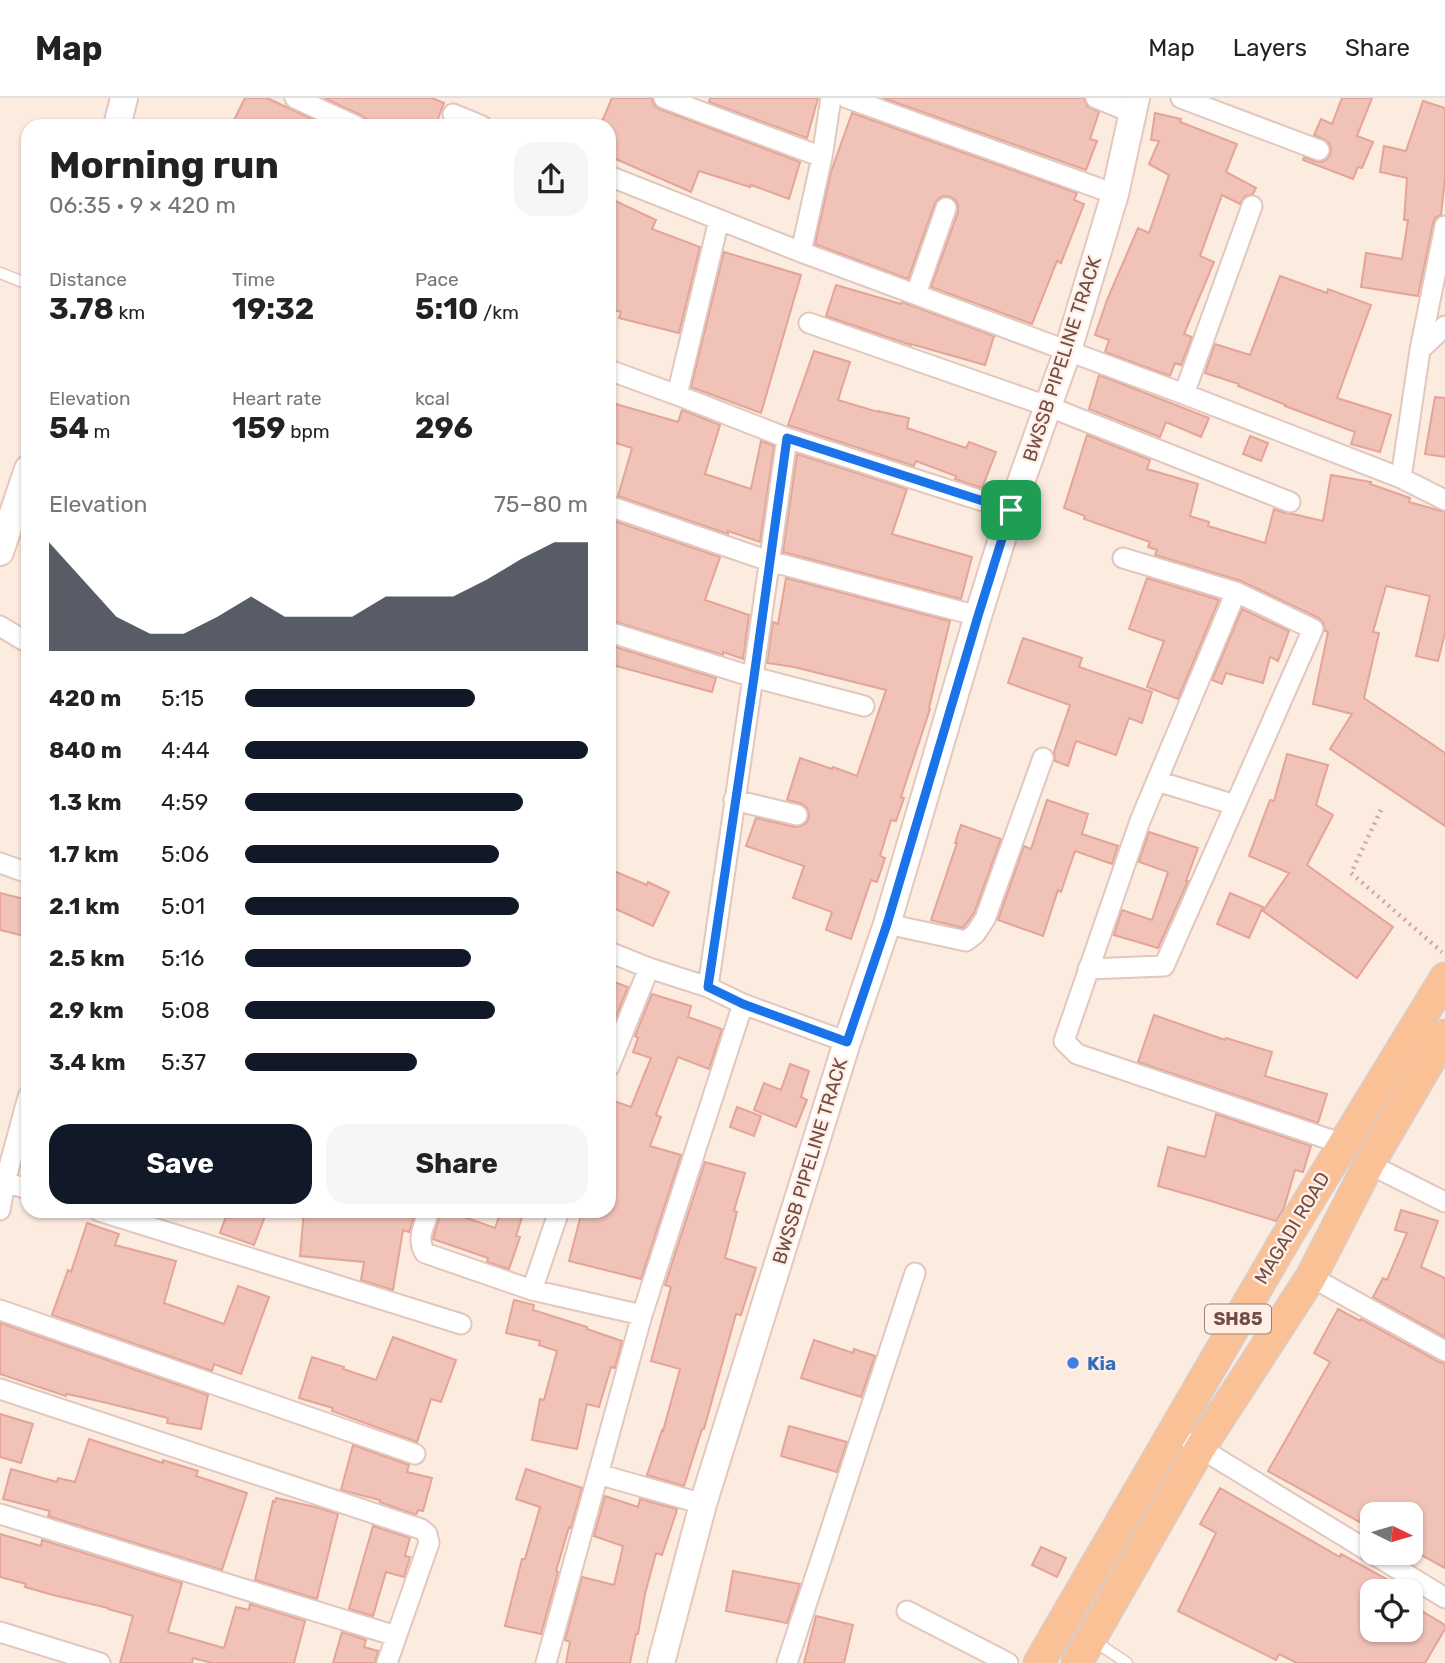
<!DOCTYPE html>
<html lang="en">
<head>
<meta charset="utf-8">
<style>
  body { margin:0; font-family:Rubik,sans-serif; background:#f6f6f6; color:#222; height:100vh; display:flex; flex-direction:column; font-size:26px; white-space:nowrap }
  * { box-sizing:border-box; margin:0 }
  p { font-size:23px; color:#767676 }
  .icon { flex:none; width:38px; height:38px; fill:none; stroke:currentColor; stroke-width:2; stroke-linecap:round; stroke-linejoin:round }
  .map { position:relative; flex:1; overflow:hidden }
  .side { position:absolute; left:21px; top:21px; width:595px; height:1099px; display:flex; flex-direction:column; background:#fff; border-radius:21px; box-shadow:0 2px 5px #0004 }
  .side>* { flex:none }
  .needle { width:46px; rotate:95deg }
  .tools { position:absolute; left:1360px; top:1404px; display:grid; gap:14px }
  .tools a { display:grid; place-items:center; width:63px; height:63px; border-radius:14px; background:#fff; box-shadow:0 2px 5px #0004; font-size:35px }
  .pin { position:absolute; display:grid; place-items:center; width:60px; height:60px; color:#fff; margin:-30px; border-radius:14px; box-shadow:0 4px 10px #0006 }
  .round { display:grid; place-items:center; flex:none; width:74px; height:74px; border-radius:21px; background:#f6f6f6 }
  .overview { display:flex; align-items:center; justify-content:space-between; height:119px; padding:0 28px }
  h1 { font-size:38px; font-weight:700; line-height:52px }
  .figures { display:grid; grid-template-columns:repeat(3,1fr); gap:10px; height:119px; padding:7px 28px }
  .figures div { display:grid; align-content:center }
  .figures b { font-size:30px; font-weight:700 }
  .figures small { font-size:19px; font-weight:400 }
  .figures p { font-size:19px }
  .chart { height:196px; padding:14px 28px }
  .chart p { display:flex; justify-content:space-between }
  .chart svg { width:100%; height:126px; margin-top:7px; fill:#111827; opacity:.7 }
  .cta { display:flex; gap:14px; margin-top:auto; padding:14px 28px }
  .cta a { flex:1; height:80px; border-radius:21px; background:#111827; color:#fff; font-size:28px; font-weight:700; line-height:80px; text-align:center }
  .cta a+a { background:#f6f6f6; color:#222 }
  ul { padding:0 28px; list-style:none; font-size:23px }
  li { display:grid; grid-template-columns:112px 84px 1fr; align-items:center; height:52px }
  li i { height:18px; border-radius:9px; background:#111827 }
  header { display:flex; align-items:center; gap:42px; box-sizing:border-box; height:98px; padding:0 35px; background:#fff; border-bottom:2px solid #e0e0e0 }
  header strong { font-size:33px }
  nav { display:flex; gap:38px; margin-inline-start:auto; font-size:24px }
  .map>svg:first-child { display:block }
  .building { fill:#f1c2b7; stroke:#e4a497; stroke-width:2 }
  .lines { fill:none; stroke-linecap:round; stroke-linejoin:round }
  .lane-casing { stroke:#e2c7be; stroke-width:13 }
  .street-casing { stroke:#e2c7be; stroke-width:23 }
  .secondary-casing { stroke:#e7c6bb; stroke-width:30 }
  .primary-casing { stroke:#d8cdcb; stroke-width:33 }
  .path { stroke:#d5a59a; stroke-width:4.5; stroke-dasharray:2 5; stroke-linecap:butt }
  .lane { stroke:#fff; stroke-width:10 }
  .street { stroke:#fff; stroke-width:19 }
  .secondary { stroke:#fff; stroke-width:26 }
  .primary { stroke:#fbc196; stroke-width:30 }
  .route-casing { stroke:#fff; stroke-width:14 }
  .route { stroke:#1a73e8; stroke-width:9 }
  .shop-dot { fill:#3f7fe0; stroke:#ffefe5; stroke-width:2.5 }
  .labels { text-anchor:middle; dominant-baseline:central; stroke-width:5; stroke-linejoin:round; paint-order:stroke }
  .shield { fill:#ffefe5; stroke:#9c7e76; stroke-width:2 }
  .shield-label { font-size:18px; font-weight:bold; fill:#724d47 }
  .street-label { font-size:19px; fill:#724d47; stroke:#ffefe5 }
  .shop-label { font-size:19px; font-weight:bold; fill:#366cbe; stroke:#ffefe5; text-anchor:start }
</style>
</head>
<body>
<header>
<strong>Map</strong>
<nav><a>Map</a><a>Layers</a><a>Share</a></nav>
</header>
<div class="map">
<svg width="1445" height="1565" viewBox="0 0 1445 1565">
  <rect width="100%" height="100%" fill="#fcebdf"/>
  <path class="building" d="M245,0H267L327,28H231Z
    M324,0H432L444,5L435,28H384L366,21L361,17Z
    M612,0H652L654,7L660,11L800,64L789,101L751,87L750,89L699,73L691,94L609,58V28H600Z
    M710,0H818L807,40L709,4Z
    M883,0H1084L1087,8L1099,14L1090,41L1097,43L1086,72Z
    M1342,0H1372L1357,38L1373,44L1362,70L1358,69L1353,81L1303,62L1304,59L1315,63L1322,64L1327,61L1330,57L1331,51L1329,45L1323,41L1314,37L1321,21L1332,26Z
    M1423,3L1445,10V80L1441,117L1435,120L1433,126L1418,198L1361,189L1366,155L1402,161L1408,122H1404L1407,80L1380,74L1384,48L1406,53Z
    M852,15L1077,95L1074,102L1084,106L1061,165L1057,163L1032,226L931,189L958,114V107L956,103L951,99L943,98L939,100L935,105L908,181L815,146L831,74Z
    M1155,15L1181,21L1180,24L1237,46L1226,74L1256,90L1253,96L1245,98L1240,106L1222,97L1200,158L1214,164L1184,236L1192,239L1181,267L1175,265L1170,278L1105,254L1109,242L1095,237L1107,202L1138,130L1149,135L1169,77L1149,66L1159,43L1151,42Z
    M609,100L656,122L652,131L700,149L679,235L619,220L621,214L609,211Z
    M724,154L801,177L761,315L691,289Z
    M1280,178L1327,195L1328,191L1371,207L1337,300L1391,317L1380,354L1351,346L1355,334L1285,308L1286,307L1238,288L1239,286L1205,275L1215,246L1250,257Z
    M836,187L901,206L902,204L994,238L985,267L911,246V247L826,218Z
    M814,253L850,264L838,302L878,314V313L909,320L907,330L966,350L969,344L996,354L982,390L955,381L956,378L916,363L914,368L788,327Z
    M1099,277L1209,320L1201,339L1166,324L1160,339L1089,311Z
    M1435,299L1445,300V359L1425,356Z
    M609,304L678,324L682,312L720,327L705,376L751,391L761,343L774,348L760,444L728,433V436L618,398L632,350L609,343Z
    M1087,337L1150,362L1147,371L1198,386L1190,418L1209,424L1208,428L1265,445L1274,411L1285,415L1293,416L1323,423L1331,377L1371,384L1370,386L1410,400L1409,404L1445,414V535L1438,563L1416,558L1430,498L1386,488L1373,534L1379,535L1364,600L1445,655V728L1330,651L1352,616L1313,606L1328,534L1325,533L1323,525L1319,520L1241,483L1155,457L1157,452L1148,449L1150,444L1084,421L1085,418L1064,410Z
    M1250,338L1268,345L1261,363L1243,356Z
    M797,356L907,391L892,436L972,459L961,501L783,454Z
    M611,422L720,459L705,502L749,517L743,561L723,554V557L609,522V430Z
    M786,480L950,523L929,610L930,611L901,699L904,700L896,723L891,722L880,758L885,760L877,784L871,782L851,841L826,832L832,814L793,800L804,768L746,748L756,720L795,729L801,728L806,725L809,719L808,713L806,709L800,705L787,702L800,660L832,671L833,669L857,678L886,592L794,569L767,565L773,524L778,526Z
    M1147,480L1219,502L1178,601L1147,589L1164,543L1129,531Z
    M1242,511L1289,533L1278,563L1270,559L1263,585L1226,575L1222,586L1212,582Z
    M1023,540L1082,560L1079,569L1152,594L1142,625L1129,620L1116,657L1076,643L1068,668L1055,663L1054,654L1070,607L1008,585Z
    M609,547L716,580L712,594L609,566Z
    M1287,656L1328,667L1316,707L1333,717L1307,767L1393,829L1357,880L1263,813L1289,775L1249,758L1270,702L1274,703Z
    M1047,702L1088,716L1082,736L1118,748L1112,766L1075,753L1061,794L1058,792L1043,838L998,822L1024,748L1031,751Z
    M961,727L1001,741L974,815L963,830L931,822L957,745H955Z
    M1149,734L1198,750L1186,783H1188L1158,850L1114,837L1122,812L1152,822L1168,774L1139,764Z
    M609,771L647,787L648,784L669,794L653,828L609,808Z
    M0,795L28,802V839L0,832Z
    M1230,795L1263,809L1249,840L1217,826Z
    M609,882L628,889L611,931L609,930Z
    M652,896L691,908L688,919L722,931L709,971L678,959L656,1017L661,1019L650,1048L681,1057L641,1181L569,1163L582,1113H609V1018L614,1003L631,1009L651,960L633,954L638,940L635,938Z
    M1154,917L1225,942L1226,940L1272,954L1265,978L1327,996L1318,1025L1138,964Z
    M790,966L809,973L801,999L807,1002L796,1029L754,1012L764,985L781,992Z
    M737,1009L761,1018L754,1038L730,1029Z
    M1216,1016L1311,1048L1303,1074L1295,1072L1284,1110L1276,1123L1201,1100L1158,1088L1168,1049L1205,1059Z
    M705,1064L745,1075L734,1113L737,1114L725,1160L756,1170L741,1217L736,1216L704,1331H702L684,1388L647,1377L662,1332L663,1333L680,1271L651,1263L671,1189L665,1187Z
    M1401,1112L1438,1123L1421,1169L1445,1180V1239L1373,1199L1383,1180L1387,1182L1407,1135L1395,1132Z
    M228,1113H267L254,1147L220,1135Z
    M304,1113L355,1116V1113H416L409,1134L403,1132L393,1192L361,1182L364,1164L300,1158Z
    M441,1113H447L495,1130L501,1113H524L516,1138L520,1139L509,1171L487,1164L488,1160L433,1141Z
    M87,1125L119,1136L115,1147L176,1163L164,1205L224,1226L238,1188L269,1199L241,1276L214,1266L212,1273L52,1217L68,1172L71,1174Z
    M514,1202L534,1207L533,1212L587,1229V1231L622,1243L615,1270L611,1269L599,1309L587,1306L577,1351L532,1342L540,1301L544,1302L557,1253L539,1247L540,1243L506,1235Z
    M1338,1211L1360,1223L1361,1221L1439,1264L1445,1265V1470L1410,1451V1416H1372V1431L1268,1373L1330,1264L1314,1255Z
    M0,1225L208,1297L201,1331L167,1325L168,1320L103,1304L67,1296L66,1298L0,1276Z
    M393,1239L456,1262L441,1304L431,1301L417,1344L332,1313L333,1310L299,1300L312,1259L344,1269L343,1271L376,1282Z
    M814,1242L853,1255L854,1251L875,1258L861,1299L801,1280Z
    M0,1316L33,1326L21,1365L0,1359Z
    M789,1328L847,1344L837,1374L781,1358Z
    M89,1341L163,1365V1362L198,1373L196,1378L247,1395L222,1472L48,1418L50,1413L3,1401L11,1371L57,1384L58,1380L75,1384Z
    M353,1347L409,1367L407,1374L432,1380L423,1413L418,1412L416,1417L380,1404V1402L341,1392Z
    M526,1371L582,1390L571,1430L569,1429L556,1473L558,1474L541,1536L505,1528L522,1461H525L540,1409L516,1401Z
    M1220,1390L1340,1459L1341,1456L1408,1493H1372V1531H1410V1506L1445,1527V1531L1425,1565H1297L1279,1556L1276,1562L1178,1513L1216,1435L1200,1426Z
    M605,1398L638,1409L640,1401L677,1411L676,1415L662,1457L656,1455L645,1496L638,1536H636L630,1565H566L570,1544L565,1542L582,1479L614,1487L623,1448L594,1438Z
    M276,1400L315,1409L338,1416L317,1501L255,1482L273,1403L275,1404Z
    M373,1428L410,1440L405,1458L410,1459L404,1479L386,1474L373,1518L349,1511Z
    M0,1436L41,1448L42,1442L182,1485L168,1534L224,1550L236,1509L249,1512L250,1506L305,1523L294,1565H212L193,1560L192,1565H120L133,1518L108,1511V1510L53,1497L25,1489L26,1486L0,1479Z
    M1041,1449L1066,1460L1057,1479L1032,1467Z
    M733,1473L800,1486L787,1525L726,1513Z
    M816,1518L853,1527L844,1565H804Z
    M342,1534L366,1542L364,1549L378,1553L375,1565H333Z"/>
  <g class="lines">
    <g class="lane-casing">
      <path id="lane" d="M0,175L28,186
        M1094,1543L1127,1565"/>
    </g>
    <g class="street-casing">
      <path id="street" d="M295,0L356,28
        M664,0L822,59
        M847,0L1115,96
        M1096,0L1133,15
        M1181,0L1319,52
        M453,16L482,28
        M609,78L801,154L1184,296L1401,380L1445,402
        M801,154L822,59L831,0
        M916,196L946,110
        M809,225L1047,308L1290,404
        M1420,252L1445,228
        M609,272L677,297L719,122
        M1184,296L1252,108
        M677,297L787,340L1011,412
        M1401,380L1420,252L1445,128
        M609,408L769,463L978,518
        M1236,494L1140,723L1064,943L1077,956L1343,1046
        M0,528L28,545
        M609,534L753,579L864,608
        M1157,683L1235,707
        M734,702L797,717
        M0,765L28,775
        M887,826L966,843L975,836L985,821L1043,660
        M609,854L649,870L708,889L743,906L847,944
        M1088,871L1164,868L1313,531L1236,494L1123,460
        M708,889L753,579L787,340
        M609,969L649,870
        M1369,1066L1445,1104
        M5,1084L28,1091
        M0,1112L5,1084L28,999
        M99,1113L461,1226
        M429,1113C424,1128 416,1141 425,1155L532,1192L642,1217
        M1311,1179L1445,1253
        M532,1192L559,1113
        M0,1212L415,1356
        M0,1291L421,1431L427,1436L429,1445L387,1565
        M1192,1345L1445,1500
        M598,1376L703,1406
        M0,1416L396,1538
        M907,1513L1008,1565
        M0,1534L100,1565
        M546,1565L642,1217L743,906
        M787,1565L915,1175"/>
    </g>
    <g class="secondary-casing">
      <path id="secondary" d="M117,28L124,0
        M0,454L28,371
        M661,1565L703,1406L847,944L887,826L978,518L1011,412L1068,252L1115,96L1136,0"/>
    </g>
    <g class="primary-casing">
      <path id="primary" d="M1039,1565L1286,1140L1445,880
        M1077,1565L1200,1350L1311,1179L1369,1066L1445,937"/>
    </g>
    <path class="path" d="M1381,712L1351,775L1442,854"/>
    <use href="#lane" class="lane"/>
    <use href="#street" class="street"/>
    <use href="#secondary" class="secondary"/>
    <use href="#primary" class="primary"/>
  </g>
  <g class="lines">
    <g class="route-casing">
      <path id="route" d="M787,340L1011,412L978,518L887,826L847,944L743,906L708,889L754,579Z"/>
    </g>
    <use href="#route" class="route"/>
  </g>
  <circle class="shop-dot" cx="1073" cy="1265" r="7"/>
  <g class="labels">
    <rect class="shield" x="1205" y="1206.5" width="66" height="29" rx="5"/>
    <g class="shield-label">
      <text x="1238" y="1221">SH85</text>
    </g>
    <g class="street-label">
      <text transform="translate(1062 261) rotate(-72)">BWSSB PIPELINE TRACK</text>
      <text transform="translate(810 1063) rotate(-73)">BWSSB PIPELINE TRACK</text>
      <text transform="translate(1292 1130) rotate(-59)">MAGADI ROAD</text>
    </g>
    <g class="shop-label">
      <text x="1087" y="1265">Kia</text>
    </g>
  </g>
</svg>
<div class="tools">
<a><svg class="needle" viewBox="-14 -14 28 28"><path d="M0-13l5 13h-10z" fill="#e53935"/><path d="M0 13l5-13h-10z" fill="#767676"/></svg></a>
<a><svg class="icon" aria-label="locate" viewBox="0 0 24 24"><circle cx="12" cy="12" r="6"/><path d="M12 2v4M12 18v4M2 12h4M18 12h4"/></svg></a>
</div>
<div class="pin" style="left:1011px;top:412px;background:#1e9e55"><svg class="icon" aria-label="arrive" viewBox="0 0 24 24"><path d="M6 21V4h12l-3 4 3 4H6"/></svg></div>
<section class="side">
<div class="overview"><div><h1>Morning run</h1><p>06:35 · 9 × 420 m</p></div><a class="round"><svg class="icon" aria-label="share" viewBox="0 0 24 24"><path d="M12 15V3M7 8l5-5 5 5M5 13v7h14v-7"/></svg></a></div>
<div class="figures">
<div><p>Distance</p><b>3.78<small> km</small></b></div>
<div><p>Time</p><b>19:32</b></div>
<div><p>Pace</p><b>5:10<small> /km</small></b></div>
</div>
<div class="figures">
<div><p>Elevation</p><b>54<small> m</small></b></div>
<div><p>Heart rate</p><b>159<small> bpm</small></b></div>
<div><p>kcal</p><b>296</b></div>
</div>
<div class="chart"><p><span>Elevation</span>75–80 m</p>
<svg viewBox="0 0 160 44" preserveAspectRatio="none"><path d="M0 44V6L10 19L20 32L30 38L40 38L50 32L60 25L70 32L80 32L90 32L100 25L110 25L120 25L130 19L140 12L150 6L160 6V44z"/></svg>
</div>
<ul>
<li><b>420 m</b>5:15<i style="width:67%"></i></li>
<li><b>840 m</b>4:44<i style="width:100%"></i></li>
<li><b>1.3 km</b>4:59<i style="width:81%"></i></li>
<li><b>1.7 km</b>5:06<i style="width:74%"></i></li>
<li><b>2.1 km</b>5:01<i style="width:80%"></i></li>
<li><b>2.5 km</b>5:16<i style="width:66%"></i></li>
<li><b>2.9 km</b>5:08<i style="width:73%"></i></li>
<li><b>3.4 km</b>5:37<i style="width:50%"></i></li>
</ul>
<div class="cta"><a>Save</a><a>Share</a></div>
</section>
</div>
</body>
</html>
